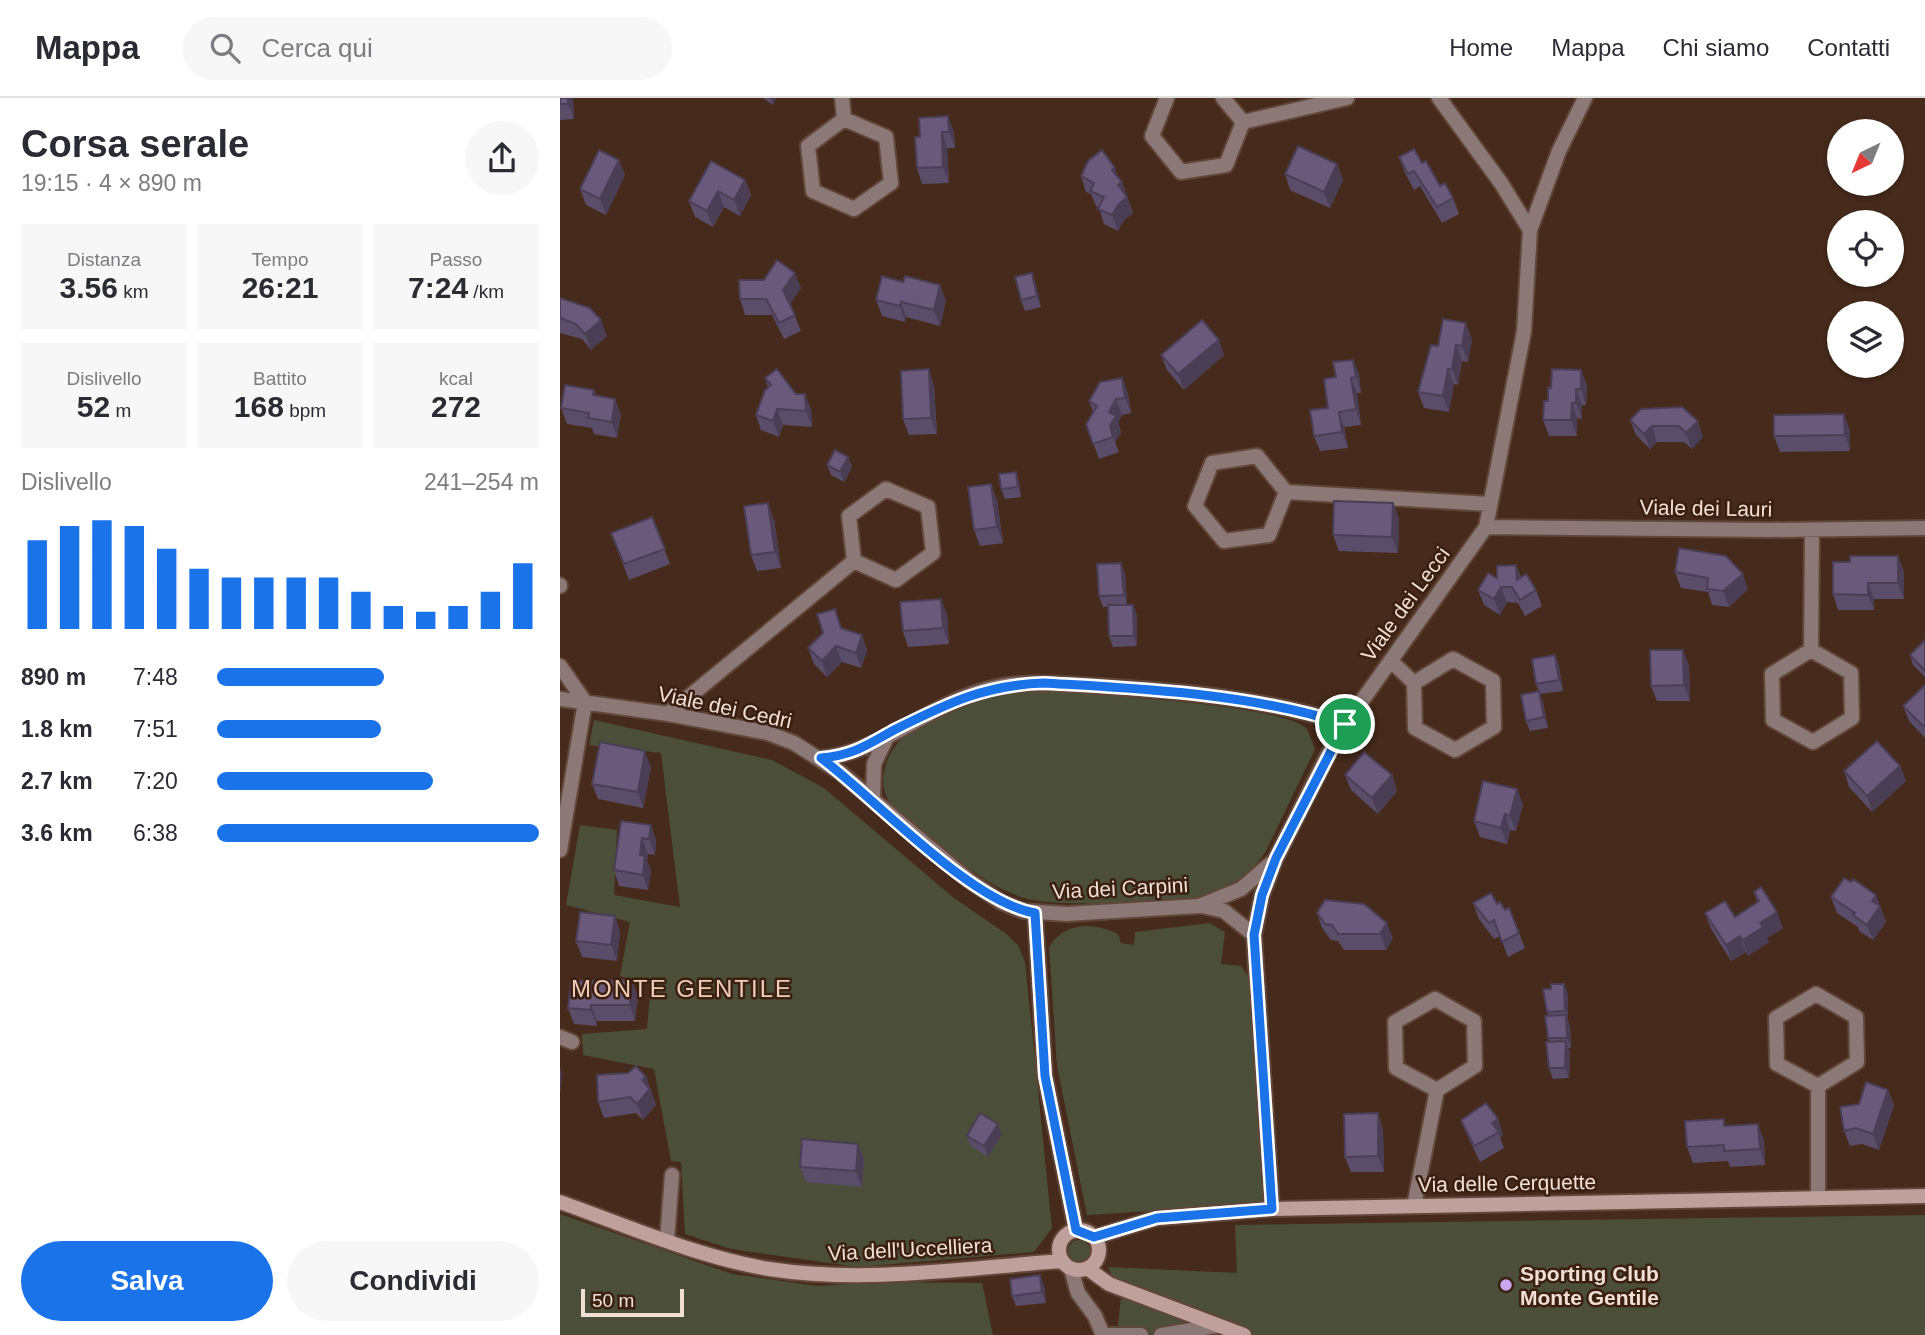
<!DOCTYPE html>
<html lang="it">
<head>
<meta charset="utf-8">
<style>
  body { margin:0; font-family:Arial,sans-serif; background:#f7f7f7; color:#2b2b33; height:100vh; display:flex; flex-direction:column; font-size:26px; white-space:nowrap }
  * { box-sizing:border-box; margin:0 }
  p { font-size:23px; color:#7c7c81 }
  .icon { flex:none; width:38px; height:38px; fill:none; stroke:currentColor; stroke-width:2; stroke-linecap:round; stroke-linejoin:round }
  .map { position:relative; flex:1; overflow:hidden }
  .side { display:flex; flex-direction:column; background:#fff; width:560px }
  .side>* { flex:none }
  .needle { width:46px; rotate:223deg }
  .buttons { position:absolute; left:1267px; top:21px; display:grid; gap:14px }
  .buttons a { display:grid; place-items:center; width:77px; height:77px; border-radius:50%; background:#fff; box-shadow:0 2px 5px #0004; font-size:35px }
  .scale { position:absolute; left:21px; bottom:18px; width:103px; box-sizing:border-box; padding-left:7px; border:4px solid #f1dfd5; border-top:0; font-size:19px; line-height:24px; white-space:nowrap; color:#f1dfd5; -webkit-text-stroke:5px #3b2011; paint-order:stroke }
  .pin { position:absolute; display:grid; place-items:center; width:60px; height:60px; color:#fff; margin:-30px; border:4px solid #fff; border-radius:50%; box-shadow:0 2px 7px #0007 }
  .round { display:grid; place-items:center; flex:none; width:74px; height:74px; border-radius:37px; background:#f7f7f7 }
  .head { display:flex; align-items:center; justify-content:space-between; height:119px; padding:0 21px }
  h1 { font-size:38px; font-weight:700; line-height:52px }
  .figures { display:grid; grid-template-columns:repeat(3,1fr); gap:10px; height:119px; padding:7px 21px }
  .figures div { display:grid; align-content:center; border-radius:0px; background:#f7f7f7; text-align:center }
  .figures b { font-size:30px; font-weight:700 }
  .figures small { font-size:19px; font-weight:400 }
  .figures p { font-size:19px }
  .chart { height:196px; padding:14px 21px }
  .chart p { display:flex; justify-content:space-between }
  .chart svg { width:100%; height:126px; margin-top:7px; stroke:#1a73e8; stroke-width:6 }
  .primary-button { display:flex; gap:14px; margin-top:auto; padding:14px 21px }
  .primary-button a { flex:1; height:80px; border-radius:42px; background:#1a73e8; color:#fff; font-size:28px; font-weight:700; line-height:80px; text-align:center }
  .primary-button a+a { background:#f7f7f7; color:#2b2b33 }
  ul { padding:0 21px; list-style:none; font-size:23px }
  li { display:grid; grid-template-columns:112px 84px 1fr; align-items:center; height:52px }
  li i { height:18px; border-radius:9px; background:#1a73e8 }
  header { display:flex; align-items:center; gap:42px; box-sizing:border-box; height:98px; padding:0 35px; background:#fff; border-bottom:2px solid #e1e1e2 }
  header strong { font-size:33px }
  nav { display:flex; gap:38px; margin-inline-start:auto; font-size:24px }
  .search { width:490px; height:63px; background:#f7f7f7; display:flex; align-items:center; gap:18px; box-sizing:border-box; padding:0 24px; border-radius:38px; color:#7c7c81; font-size:26px }
  main { display:flex; flex:1; min-height:0 }
  .map>svg:first-child { display:block }
  .green { fill:#4b4f3a }
  .lines { fill:none; stroke-linecap:round; stroke-linejoin:round }
  .street-casing { stroke:#614739; stroke-width:18 }
  .secondary-casing { stroke:#614739; stroke-width:18 }
  .street { stroke:#8c7877; stroke-width:14 }
  .secondary { stroke:#bfa09d; stroke-width:14 }
  .wall { fill:#5a4d69 }
  .shaded-wall { fill:#4a3e55 }
  .building { fill:#69597a; stroke:#4a3e55; stroke-width:2 }
  .route-casing { stroke:#fff; stroke-width:14 }
  .route { stroke:#1a73e8; stroke-width:9 }
  .poi-dot { fill:#c8a6ef; stroke:#3b2011; stroke-width:2.5 }
  .labels { text-anchor:middle; dominant-baseline:central; stroke-width:5; stroke-linejoin:round; paint-order:stroke }
  .street-label { font-size:21px; fill:#f1dfd5; stroke:#3b2011 }
  .poi-label { font-size:21px; font-weight:bold; fill:#f1dfd5; stroke:#3b2011; text-anchor:start }
  .quarter-label { font-size:24px; letter-spacing:2px; fill:#f0ccb8; stroke:#3b2011 }
</style>
</head>
<body>
<header>
<strong>Mappa</strong>
<div class="search"><svg class="icon" aria-label="search" viewBox="0 0 24 24"><circle cx="10" cy="10" r="6"/><path d="M15 15l6 6"/></svg>Cerca qui</div>
<nav><a>Home</a><a>Mappa</a><a>Chi siamo</a><a>Contatti</a></nav>
</header>
<main>
<section class="side">
<div class="head"><div><h1>Corsa serale</h1><p>19:15 · 4 × 890 m</p></div><a class="round"><svg class="icon" aria-label="share" viewBox="0 0 24 24"><path d="M12 15V3M7 8l5-5 5 5M5 13v7h14v-7"/></svg></a></div>
<div class="figures">
<div><p>Distanza</p><b>3.56<small> km</small></b></div>
<div><p>Tempo</p><b>26:21</b></div>
<div><p>Passo</p><b>7:24<small> /km</small></b></div>
</div>
<div class="figures">
<div><p>Dislivello</p><b>52<small> m</small></b></div>
<div><p>Battito</p><b>168<small> bpm</small></b></div>
<div><p>kcal</p><b>272</b></div>
</div>
<div class="chart"><p><span>Dislivello</span>241–254 m</p>
<svg viewBox="0 0 160 44" preserveAspectRatio="none"><path d="M5 44V13M15 44V8M25 44V6M35 44V8M45 44V16M55 44V23M65 44V26M75 44V26M85 44V26M95 44V26M105 44V31M115 44V36M125 44V38M135 44V36M145 44V31M155 44V21"/></svg>
</div>
<ul>
<li><b>890 m</b>7:48<i style="width:52%"></i></li>
<li><b>1.8 km</b>7:51<i style="width:51%"></i></li>
<li><b>2.7 km</b>7:20<i style="width:67%"></i></li>
<li><b>3.6 km</b>6:38<i style="width:100%"></i></li>
</ul>
<div class="primary-button"><a>Salva</a><a>Condividi</a></div>
</section>
<div class="map">
<svg width="1365" height="1237" viewBox="0 0 1365 1237">
  <rect width="100%" height="100%" fill="#462a1b"/>
  <path class="green" d="M475,592C520,596 723,606 747,631L755,651L706,753C685,785 654,799 617,804C579,804 493,810 461,799C412,782 371,738 331,706C322,694 322,683 325,670C339,616 426,595 475,592Z
    M34,622L212,662L264,690L394,800L445,835L458,847L465,864L492,1130L474,1154L298,1169L171,1151L125,1136L121,1064L111,1063L94,971L23,957L22,936L87,931L91,887L60,878L70,824L6,807L20,727L57,732L54,797L120,809L101,655L29,647Z
    M649,825L665,834L661,866L681,868L692,884L707,1106L527,1117L497,968L489,849C505,823 534,824 558,836L561,845L574,847L575,834Z
    M0,1116L172,1176L258,1188L322,1184L422,1185L433,1237H0Z
    M1365,1117V1237H557L561,1199L548,1169L677,1175L675,1127Z
    M508 1153a11 11 0 1 1 22 0a11 11 0 1 1-22 0Z"/>
  <g class="lines">
    <g class="street-casing">
      <path id="street" d="M282,0L284,21
        M607,0L592,38L621,74L666,67L683,24L663,0
        M879,0L941,85L970,132
        M284,21L326,39L331,85L294,111L253,93L248,48Z
        M683,24L787,0
        M697,358L726,394L709,437L664,443L635,408L652,365Z
        M326,391L368,409L373,455L336,482L294,463L289,418Z
        M726,394L929,406
        M926,429L1210,432L1365,430
        M0,487V488
        M1251,552L1291,575L1292,620L1253,644L1213,622L1212,576Z
        M1251,552L1252,432
        M893,561L933,583L934,629L895,652L855,630L854,585Z
        M831,563L854,585
        M0,568L25,604L0,752
        M0,601L108,616L208,635L234,645L281,675L410,783L441,804L463,813L506,816L639,808L681,791L710,766
        M108,616L294,463
        M261,660C319,655 366,609 422,593C460,581 499,586 538,588C620,593 706,600 784,626
        M313,702L314,666L327,639
        M642,808L664,813L694,837
        M1256,896L1296,919L1297,964L1258,988L1217,966L1216,920Z
        M875,901L914,923L915,968L877,992L836,970L835,924Z
        M0,939L12,944
        M1258,988V1100
        M854,1108L877,992
        M712,1111L694,837L702,797L716,760L779,635L926,429L964,233L970,132L999,53L1025,0
        M107,1142L112,1077
        M511,1171L518,1195L535,1218L542,1235
        M542,1237H581
        M601,1237L656,1228"/>
    </g>
    <g class="secondary-casing">
      <path id="secondary" d="M475,815L485,978L516,1132
        M0,1104C68,1128 137,1159 209,1171C306,1186 405,1170 502,1163
        M499 1152a20 20 0 1 1 40 0a20 20 0 1 1-40 0Z
        M534,1139L597,1120L712,1111L1365,1098
        M527,1170L549,1186L684,1237"/>
    </g>
    <use href="#street" class="street"/>
    <use href="#secondary" class="secondary"/>
  </g>
  <path class="wall" d="M0,0H13L14,21L0,22Z
    M203,0H216L213,7Z
    M359,20L394,34L395,50H387L389,85L362,86L357,70L360,39Z
    M839,59L862,65L880,88L893,100L899,116L882,125L860,88L854,92L845,75Z
    M777,66L783,82L770,110L730,92L725,76Z
    M65,77L46,117L26,107L20,91Z
    M521,78L559,80L562,84L573,115L564,122L558,133L544,126L539,110L536,108L531,96L526,94Z
    M185,82L191,97L180,118L164,109L153,129L135,119L129,103Z
    M472,175L481,209L465,213L461,202Z
    M241,190L230,206L241,233L224,241L212,217H185L180,201Z
    M0,200L47,238L31,252L22,241L0,235Z
    M316,202L386,203L380,228L346,219L345,224L322,218Z
    M912,241L908,264L902,263L898,287L894,286L889,314L864,310L858,294L878,248Z
    M601,257H664L624,292L607,272Z
    M793,262L799,277L801,295H797L801,327L784,329L788,350L760,353L754,338L768,310L776,279Z
    M1021,272L1027,287L1026,307H1022V321L1017,320V338H989L983,322L991,290Z
    M205,280L251,311L252,329L223,327L219,339L201,332L196,317L208,289Z
    M562,280L568,296L571,315L562,317L558,324L561,334L555,344L559,354L539,361L526,326L533,314L529,303Z
    M374,287L377,336L349,337L343,321Z
    M34,292L36,297L61,316L57,340L34,336L32,330L7,326L1,310Z
    M1081,311L1143,339L1132,351L1124,344H1097L1090,351L1076,337L1070,322Z
    M1290,332V353L1220,354L1214,338Z
    M288,359L292,369L284,384L271,377L267,367Z
    M456,374L459,385L461,399L445,401L441,391Z
    M437,402L443,445L420,448L414,432Z
    M833,405L839,421L838,455L779,453L773,437Z
    M92,419L110,466L69,482L51,435Z
    M214,421L221,470L197,473L191,457Z
    M1119,450L1188,491L1169,509L1152,507L1148,494L1121,490L1115,474Z
    M1338,458L1344,474V501H1314V512H1278L1273,496L1290,464Z
    M956,467L961,479L976,492L982,508L965,518L958,505L947,504L940,517L924,507L918,492Z
    M565,475L567,507H573L577,517V548L553,549L549,538L548,509H543L539,498Z
    M381,501L387,517L389,546L348,549L343,533Z
    M282,531L302,537L307,553L301,570L282,564L267,579L254,566L248,550Z
    M1365,542V579L1353,567L1350,557Z
    M1123,552L1129,568L1130,603H1097L1091,588Z
    M995,557L999,568L1003,593L980,596L983,604L988,630L970,633L966,623L979,594L976,586Z
    M1365,587V640L1349,623L1343,608Z
    M1340,668L1346,683L1312,714L1289,689L1284,673Z
    M91,669L83,710L38,701L32,686Z
    M785,677H832L837,693L818,716L791,692Z
    M963,706L956,733L950,732L947,746L920,739L914,723Z
    M91,727L96,743L95,757L88,756L87,762L91,773L88,792L59,788L54,772Z
    M1291,784L1316,797L1326,824L1313,842L1299,833L1298,829L1277,815L1271,799Z
    M1194,794L1223,830L1207,840L1209,844L1188,858L1186,854L1171,863L1151,831L1145,815L1175,819L1197,804Z
    M913,805L937,806L959,835L965,850L948,859L940,838L934,841L919,821Z
    M757,815L833,840L826,852H784L778,843L771,842L762,830Z
    M55,818L60,834L57,863L22,859L16,843Z
    M1008,896V924L1010,928L1011,950H1008L1010,954L1009,980L993,981L989,970L990,944L988,940L989,918L987,914Z
    M78,898L75,923H37V928L14,926L8,910Z
    M86,979L96,1007L83,1022L76,1015L44,1020L38,1004Z
    M1328,992L1334,1007L1319,1052L1302,1046L1290,1048L1284,1033L1299,1006Z
    M938,1021L943,1037L940,1039L944,1050L920,1064L907,1037L901,1022Z
    M1166,1028L1204,1042L1205,1067L1170,1069L1168,1063L1133,1065L1127,1049Z
    M823,1031L824,1074H791L785,1059Z
    M442,1036L428,1059L411,1048L407,1038Z
    M298,1046L304,1061L302,1089L246,1084L240,1069Z
    M480,1177L484,1188L486,1205L456,1208L452,1198Z"/>
  <path class="shaded-wall" d="M8,0H13L14,21L8,6Z
    M210,0H216L213,7Z
    M388,18L394,34L395,50L389,34Z
    M382,34L387,50L389,85L383,69Z
    M59,62L65,77L46,117L40,101Z
    M777,66L783,82L770,110L764,94Z
    M555,70L560,85L562,84L573,115L564,122L558,133L552,117V72Z
    M185,82L191,97L180,118L174,102Z
    M158,93L164,109L153,129L147,113Z
    M235,175L241,190L229,208L223,192Z
    M472,175L476,186L481,209L477,198Z
    M380,187L386,203L380,228L374,212Z
    M341,204L346,219L345,224L340,208Z
    M41,222L47,238L31,252L25,236Z
    M906,225L912,241L908,264L902,248Z
    M659,242L664,257L624,292L618,276Z
    M896,247L902,263L898,287L892,271Z
    M793,262L799,277L801,295L796,279Z
    M369,271L374,287L377,336L371,320Z
    M888,271L894,286L889,314L883,298Z
    M1021,272L1027,287L1026,307L1021,291Z
    M562,280L568,296L571,315L565,300Z
    M791,280L797,295L801,327L796,311Z
    M1016,291L1022,307V321L1016,305Z
    M245,296L251,311L252,329L246,313Z
    M55,301L61,316L57,340L52,324Z
    M556,301L562,317L558,324L561,334L555,344L550,328L549,314Z
    M1012,305L1017,320V338L1011,322Z
    M217,311L223,327L219,339L213,323Z
    M779,314L784,329L788,350L782,334Z
    M1284,316L1290,332V353L1285,337Z
    M1138,323L1143,339L1132,351L1126,335Z
    M1092,328L1097,344L1090,351L1084,336Z
    M288,359L292,369L284,384L280,374Z
    M456,374L459,385L461,399L458,389Z
    M431,386L437,402L443,445L437,429Z
    M208,405L214,421L221,470L215,454Z
    M833,405L839,421L838,455L832,439Z
    M1338,458L1344,474V501L1338,485Z
    M561,465L565,475L567,507L564,497Z
    M956,467L962,483L957,482Z
    M1183,476L1188,491L1169,509L1163,493Z
    M1308,485L1314,501V512L1308,497Z
    M941,489L947,504L940,517L934,501Z
    M381,501L387,517L389,546L383,530Z
    M573,507L577,517V548L574,538Z
    M302,537L307,553L301,570L296,555Z
    M276,548L282,564L267,579L262,563Z
    M1123,552L1129,568L1130,603L1124,587Z
    M995,557L999,568L1003,593L999,582Z
    M979,593L983,604L988,630L984,619Z
    M85,653L91,669L83,710L78,694Z
    M1340,668L1346,683L1312,714L1307,698Z
    M832,677L837,693L818,716L812,700Z
    M957,691L963,706L956,733L950,718Z
    M945,716L950,732L947,746L941,730Z
    M91,727L96,743L95,757L89,741Z
    M82,740L88,756L87,762L91,773L88,792L83,777L80,757Z
    M1316,797L1326,824L1313,842L1307,827L1312,803Z
    M1217,814L1223,830L1207,840L1209,844L1188,858L1183,842L1200,825Z
    M55,818L60,834L57,863L51,847Z
    M827,825L833,840L826,852L820,836Z
    M1180,838L1186,854L1171,863L1166,847Z
    M72,882L78,898L75,923L70,907Z
    M1004,886L1008,896V924L1005,913Z
    M31,907L37,923V928L31,912Z
    M1006,917L1010,928L1011,950L1007,940Z
    M1006,943L1010,954L1009,980L1005,970Z
    M0,969L2,975L0,998Z
    M86,979L96,1007L83,1022L77,1006L82,982Z
    M1328,992L1334,1007L1319,1052L1313,1036Z
    M818,1015L823,1031L824,1074L818,1058Z
    M938,1021L943,1037L940,1039L932,1025Z
    M438,1026L442,1036L428,1059L424,1048Z
    M1198,1026L1204,1042L1205,1067L1200,1051Z
    M298,1046L304,1061L302,1089L296,1073Z
    M480,1177L484,1188L486,1205L482,1194Z"/>
  <path class="building" d="M0,0H8V6H0Z
    M388,18L389,34H382L383,69L357,70L355,39H360L359,20Z
    M738,48L777,66L764,94L725,76Z
    M854,51L862,65L866,63L880,88L885,85L893,100L877,109L854,73L848,76L839,59Z
    M39,52L59,62L40,101L20,91Z
    M542,52L555,70L552,72L562,84L558,87L567,99L558,107L552,117L538,111L544,99L530,93L534,85L521,78L528,63Z
    M151,63L185,82L174,102L158,93L147,113L129,103Z
    M217,162L235,175L223,192L235,217L219,225L206,201H180L179,182H204Z
    M472,175L477,198L461,202L455,179Z
    M322,178L343,184L345,178L380,187L374,212L341,204L340,208L316,202Z
    M0,200L30,210L41,222L25,236L16,226L0,220Z
    M883,221L906,225L902,248L896,247L892,271H888L883,298L858,294L871,247L878,248Z
    M642,222L659,242L618,276L601,257Z
    M793,262L796,279L791,280L796,311L779,314L782,334L754,338L750,312L768,310L764,281L776,279L773,264Z
    M217,271L236,296H245L246,313L217,311L213,323L196,317L205,292L211,287L205,280Z
    M369,271L371,320L343,321L341,273Z
    M992,271L1021,272V291H1016V305H1012L1011,322H983L984,303H988V290H991Z
    M562,280L565,300L556,301L549,314L556,318L550,328L553,339L533,346L526,326L537,308L529,303L540,284Z
    M5,287L34,292L33,297L55,301L52,324L28,320L29,315L1,310Z
    M1122,309L1138,323L1126,335L1119,328H1092L1084,336L1070,322L1081,311Z
    M1284,316L1285,337L1214,338V317Z
    M275,352L288,359L280,374L267,367Z
    M456,374L458,389L441,391L439,376Z
    M431,386L437,429L414,432L408,389Z
    M774,403L833,405L832,439L773,437Z
    M208,405L215,454L191,457L184,408Z
    M92,419L105,451L64,466L51,435Z
    M1119,450L1166,458L1183,476L1163,493L1147,491L1148,480L1115,474Z
    M1290,458H1338V485H1308V497L1273,496V464H1290Z
    M561,465L564,497L539,498L537,466Z
    M956,467L957,482L966,476L976,492L960,502L952,489H941L934,501L918,492L928,475L937,480V468Z
    M381,501L383,530L343,533L340,504Z
    M548,507H573L574,538H549Z
    M275,511L281,530L302,537L296,555L276,548L262,563L248,550L263,535L257,516Z
    M1365,542V573L1350,557Z
    M1090,552H1123L1124,587L1091,588Z
    M995,557L999,582L976,586L972,561Z
    M1365,587V627L1363,628L1343,608Z
    M979,593L984,619L966,623L961,597Z
    M1317,643L1340,668L1307,698L1284,673Z
    M40,644L85,653L78,694L32,686Z
    M804,654L832,677L812,700L785,677Z
    M923,683L957,691L950,718L945,716L941,730L914,723Z
    M61,723L91,727L89,741L82,740L80,757L85,758L83,777L54,772Z
    M1284,780L1291,784L1293,781L1316,797L1312,803L1320,808L1307,827L1293,817L1295,815L1271,799Z
    M1201,789L1217,814L1200,825L1203,829L1183,842L1180,838L1166,847L1145,815L1165,803L1175,819L1199,803L1194,794Z
    M931,795L937,806L940,804L945,812L949,810L959,835L942,844L934,822L929,825L913,805Z
    M765,802L804,806L827,825L820,836H778L772,827L765,826L757,815Z
    M20,814L55,818L51,847L16,843Z
    M72,882L70,907H31V912L8,910L11,883Z
    M991,886H1004L1005,913L987,914L983,891H991Z
    M1006,917L1007,940H988L985,918Z
    M1006,943L1005,970H989L986,944Z
    M76,968L86,979L82,982L90,991L77,1006L70,999L38,1004L37,977L68,975Z
    M1306,984L1328,992L1313,1036L1296,1030L1284,1033L1280,1009L1299,1006Z
    M926,1005L938,1021L932,1025L939,1034L914,1048L901,1022Z
    M420,1015L438,1026L424,1048L407,1038Z
    M818,1015V1058L785,1059L784,1016Z
    M1164,1021V1028L1198,1026L1200,1051L1164,1053V1047L1127,1049L1125,1023Z
    M242,1041L298,1046L296,1073L240,1069Z
    M480,1177L482,1194L452,1198L450,1181Z"/>
  <g class="lines">
    <g class="route-casing">
      <path id="route" d="M484,585C584,591 688,595 785,626L716,760L702,797L694,837L712,1111L597,1120L534,1139L516,1132L485,978L475,815C410,804 317,702 261,660C295,657 308,646 336,631C388,605 425,587 484,585Z"/>
    </g>
    <use href="#route" class="route"/>
  </g>
  <circle class="poi-dot" cx="946" cy="1187" r="7"/>
  <g class="labels">
    <g class="street-label">
      <text transform="translate(1146 410) rotate(1)">Viale dei Lauri</text>
      <text transform="translate(845 506) rotate(-54)">Viale dei Lecci</text>
      <text transform="translate(165 609) rotate(12)">Viale dei Cedri</text>
      <text transform="translate(560 790) rotate(-3)">Via dei Carpini</text>
      <text transform="translate(947 1085) rotate(-1)">Via delle Cerquette</text>
      <text transform="translate(350 1151) rotate(-3)">Via dell'Uccelliera</text>
    </g>
    <g class="poi-label">
      <text x="960" y="1175">Sporting Club<tspan x="960" dy="24">Monte Gentile</tspan></text>
    </g>
    <g class="quarter-label">
      <text x="122" y="890">MONTE GENTILE</text>
    </g>
  </g>
</svg>
<div class="buttons">
<a><svg class="needle" viewBox="-14 -14 28 28"><path d="M0-13l5 13h-10z" fill="#e53935"/><path d="M0 13l5-13h-10z" fill="#7c7c81"/></svg></a>
<a><svg class="icon" aria-label="locate" viewBox="0 0 24 24"><circle cx="12" cy="12" r="6"/><path d="M12 2v4M12 18v4M2 12h4M18 12h4"/></svg></a>
<a><svg class="icon" aria-label="layers" viewBox="0 0 24 24"><path d="M12 4l9 5-9 5-9-5zM3 14l9 5 9-5"/></svg></a>
</div>
<div class="scale">50 m</div>
<div class="pin" style="left:785px;top:626px;background:#1e9e55"><svg class="icon" aria-label="arrive" viewBox="0 0 24 24"><path d="M6 21V4h12l-3 4 3 4H6"/></svg></div>
</div>
</main>
</body>
</html>
